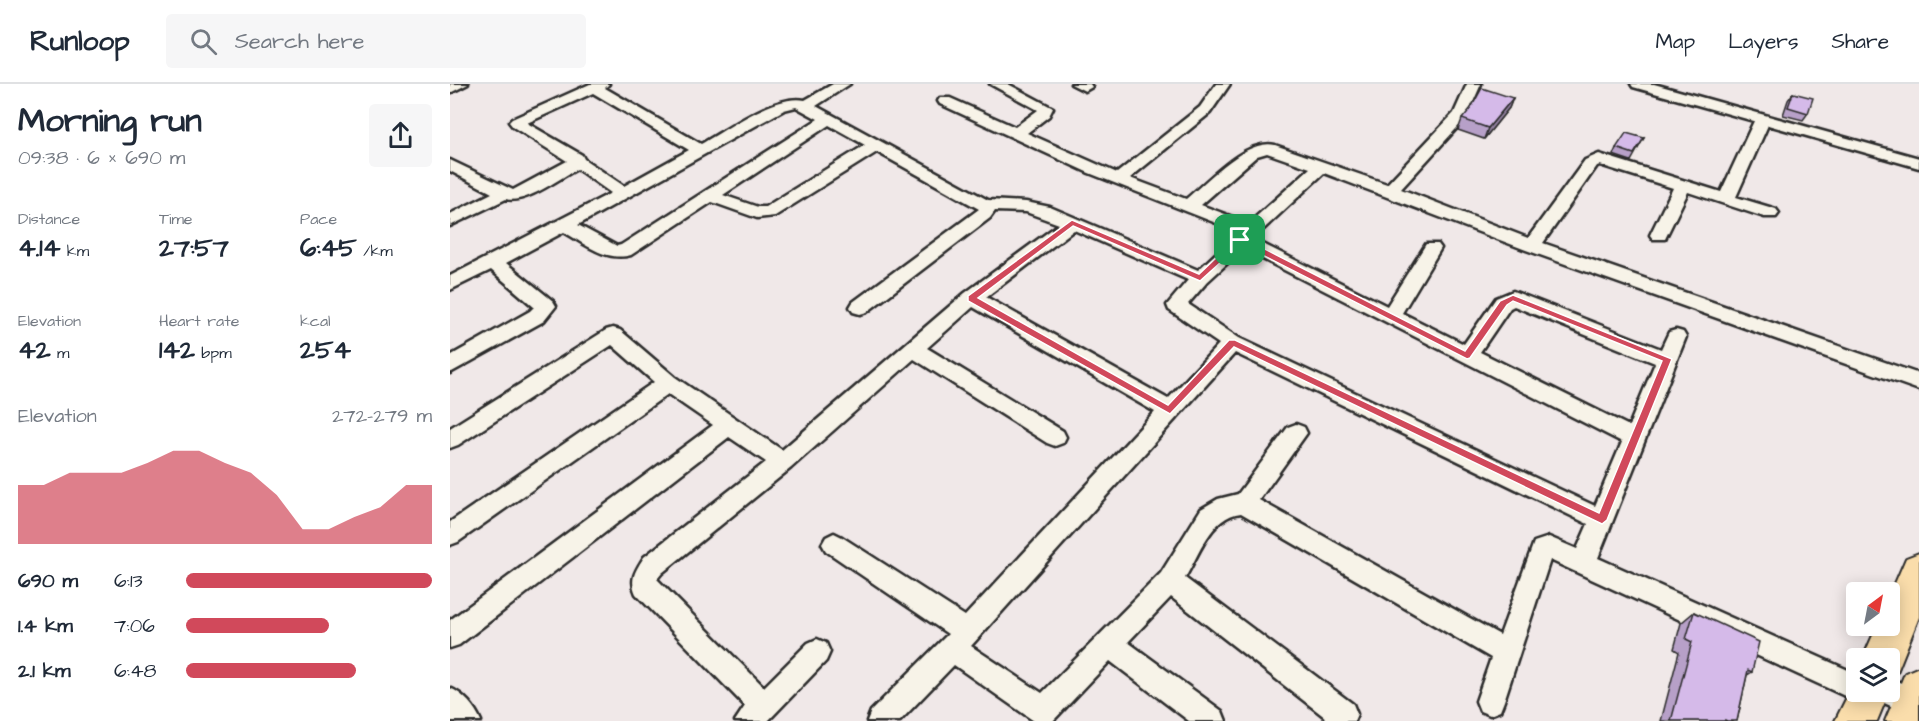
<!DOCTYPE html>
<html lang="en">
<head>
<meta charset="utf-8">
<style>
  body { margin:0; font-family:"Architects Daughter",sans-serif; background:#f6f6f7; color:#1f2937; height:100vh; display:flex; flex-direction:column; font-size:22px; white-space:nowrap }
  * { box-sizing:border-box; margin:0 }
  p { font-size:20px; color:#747a83 }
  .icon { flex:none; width:33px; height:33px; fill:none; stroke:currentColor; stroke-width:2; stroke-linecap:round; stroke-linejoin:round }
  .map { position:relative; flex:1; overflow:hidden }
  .panel { display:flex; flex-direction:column; background:#fff; width:450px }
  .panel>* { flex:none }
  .needle { width:39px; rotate:32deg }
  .buttons { position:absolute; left:1396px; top:498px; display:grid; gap:12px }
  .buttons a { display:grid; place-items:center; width:54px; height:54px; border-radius:6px; background:#fff; box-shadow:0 3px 15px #0003; font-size:30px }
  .pin { position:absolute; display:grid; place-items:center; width:51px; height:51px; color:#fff; margin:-26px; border-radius:12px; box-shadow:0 3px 9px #0006 }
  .round { display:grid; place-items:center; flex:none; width:63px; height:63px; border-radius:6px; background:#f6f6f7 }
  .summary { display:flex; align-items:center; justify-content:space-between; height:102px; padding:0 18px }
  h1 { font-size:33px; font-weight:700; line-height:45px }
  .figures { display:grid; grid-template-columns:repeat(3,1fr); gap:9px; height:102px; padding:6px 18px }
  .figures div { display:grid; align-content:center }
  .figures b { font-size:26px; font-weight:700 }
  .figures small { font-size:16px; font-weight:400 }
  .figures p { font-size:16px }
  .chart { height:168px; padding:12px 18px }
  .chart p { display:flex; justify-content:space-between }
  .chart svg { width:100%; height:108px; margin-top:6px; fill:#d1495b; opacity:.7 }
  ul { padding:0 18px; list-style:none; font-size:20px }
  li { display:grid; grid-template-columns:96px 72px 1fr; align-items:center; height:45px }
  li i { height:15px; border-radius:8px; background:#d1495b }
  header { display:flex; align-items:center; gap:36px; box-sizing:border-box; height:84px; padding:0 30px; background:#fff; border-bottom:2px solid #e0e1e3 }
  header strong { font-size:28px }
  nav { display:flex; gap:33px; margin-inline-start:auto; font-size:21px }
  .search { width:420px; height:54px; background:#f6f6f7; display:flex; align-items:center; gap:15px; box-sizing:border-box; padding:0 21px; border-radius:6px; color:#747a83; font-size:22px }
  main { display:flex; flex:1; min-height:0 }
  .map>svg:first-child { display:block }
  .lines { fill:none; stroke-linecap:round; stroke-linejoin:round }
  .minor-casing { stroke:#2b2b2b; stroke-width:5 }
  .highway-casing { stroke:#2b2b2b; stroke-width:4 }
  .minor { fill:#f7f3e8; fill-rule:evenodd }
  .highway { fill:#faddab; fill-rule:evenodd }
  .wall { fill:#b7a0c8; stroke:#2b2b2b; stroke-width:1.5 }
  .shaded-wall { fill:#9582a3; stroke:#2b2b2b; stroke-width:1.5 }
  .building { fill:#d5bae9; stroke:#2b2b2b; stroke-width:1.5 }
  .route { fill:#d1495b; stroke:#fff; stroke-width:1.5; fill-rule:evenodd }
</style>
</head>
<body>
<header>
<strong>Runloop</strong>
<div class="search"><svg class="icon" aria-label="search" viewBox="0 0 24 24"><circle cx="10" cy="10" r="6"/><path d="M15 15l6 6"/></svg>Search here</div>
<nav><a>Map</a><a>Layers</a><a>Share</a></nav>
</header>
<main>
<section class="panel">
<div class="summary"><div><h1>Morning run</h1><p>09:38 · 6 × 690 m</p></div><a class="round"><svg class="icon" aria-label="share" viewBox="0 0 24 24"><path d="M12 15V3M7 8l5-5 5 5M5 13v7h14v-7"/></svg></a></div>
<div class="figures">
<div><p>Distance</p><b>4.14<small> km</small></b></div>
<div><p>Time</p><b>27:57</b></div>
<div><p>Pace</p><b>6:45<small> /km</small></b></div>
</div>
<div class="figures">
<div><p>Elevation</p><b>42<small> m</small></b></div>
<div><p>Heart rate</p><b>142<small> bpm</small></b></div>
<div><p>kcal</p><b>254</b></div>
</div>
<div class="chart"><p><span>Elevation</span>272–279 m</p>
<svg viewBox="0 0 160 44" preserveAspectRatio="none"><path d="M0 44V20L10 20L20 15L30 15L40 15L50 11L60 6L70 6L80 11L90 15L100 24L110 38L120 38L130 33L140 29L150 20L160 20V44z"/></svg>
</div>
<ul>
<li><b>690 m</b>6:13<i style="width:100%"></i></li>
<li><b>1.4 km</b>7:06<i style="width:58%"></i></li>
<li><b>2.1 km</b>6:48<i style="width:69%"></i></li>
</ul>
</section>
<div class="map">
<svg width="1469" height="637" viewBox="0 0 1469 637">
  <rect width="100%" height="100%" fill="#f0e8e8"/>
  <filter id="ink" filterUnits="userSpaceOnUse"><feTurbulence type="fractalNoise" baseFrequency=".0167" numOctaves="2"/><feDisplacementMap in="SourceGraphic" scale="12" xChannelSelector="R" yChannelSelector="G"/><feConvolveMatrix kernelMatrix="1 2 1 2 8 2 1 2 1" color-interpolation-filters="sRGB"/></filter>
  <g filter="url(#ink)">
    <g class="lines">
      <g class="minor-casing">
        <path id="minor" d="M0,0H18L0,9Z
          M140,0H159L155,4L251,60C276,46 327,9 355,16L383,0H400L366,22L538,116L576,118L600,123L748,186L789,148L639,89L490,20L488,17L490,14H500L565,43L588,26L540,0H558L603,24L599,32L577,49L667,89L750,23L766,0H780L760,29L680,94L736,115C757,98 796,54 825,61L937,100L1004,29L1017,0H1031L1016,34L951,105L1078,154L1135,76L1149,70L1271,108L1304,37L1183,3L1181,0H1204L1469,74V84L1318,41L1286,113L1326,125L1329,129L1326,133H1314L1238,108L1215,155H1203L1200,151L1223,104L1150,81L1147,82L1093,159L1469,290V306L1076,166L874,89L803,155L937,222L976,160H988L991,164L952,229L1014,260L1046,214L1063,207L1211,265L1219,248L1226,246L1233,248L1236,253L1148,474L1407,590V608H1419L1417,613L1407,617L1397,613L1100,476L1054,617L1050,627L1040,631L1030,627L1026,617L1041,574L791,429C761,432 749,471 735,494L903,620L907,630L904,637H874L876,634L721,513L678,558L772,627L776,637H739L660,577L603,637H584L504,581L450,637H417L421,627L498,550L376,467L372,460L376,453L384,449L392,453L515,532L705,328L523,223L477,264L613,347L616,353L613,359L605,362L597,359L464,275L341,384L212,489L207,495L314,603L358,559L367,555L376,559L380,568L376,577L318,637H285L295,622L186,510C179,495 186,486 194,473L316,378L279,353L9,561L0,564V536L263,341L218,310L8,458L0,461V438L204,298L162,261L8,361L0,364V344L156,246L163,244L170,246L225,293L332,366L515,209L609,140L576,128L545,127L540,134L417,228L410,230L403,228L400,223L403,218L529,125L427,68L325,132L307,134L262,118L181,171C156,178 135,160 114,148L56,179L103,217L106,222L94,237L0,289V272L80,227L84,223L41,186L0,206V192L161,109L127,85C110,94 74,121 56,115L0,142V130L42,109L0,87V76L63,106L117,77L63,43L59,38L62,35ZM143,9L239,66L174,102L134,75L132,71L77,39ZM346,23L368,35L171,161L167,162L128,141L334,26ZM379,41L415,61L315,123H308L273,111ZM817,69L860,84L799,139L751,121L807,72ZM624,146L738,196L717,221L719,226L769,260L718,315L536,213ZM793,165L1172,358L1145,422L789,254L738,220L757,198ZM1064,222L1205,279L1179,342L1030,268L1060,224ZM785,269L1138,440L1127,465L1099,453L1084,458L1050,551L809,416L857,349L854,343L846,340L838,343L788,410L768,415L751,425L711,489L592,609L521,562Z
          M621,0H640L642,3L635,7Z
          M1440,594L1469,607V635L1430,617L1427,608H1440Z
          M0,604C14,610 25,623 31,637H0Z"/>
      </g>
      <g class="highway-casing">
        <path id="highway" d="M1469,469V533L1447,588L1440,590V574H1413L1427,542H1440V511L1456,474Z
          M1469,583V637H1435L1455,589Z
          M1407,593V608H1439L1427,637H1385Z"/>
      </g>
      <use href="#minor" class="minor"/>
      <use href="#highway" class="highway"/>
    </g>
    <path class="wall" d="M1343,9L1358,29L1353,36L1333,31L1338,16Z
      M1063,14L1059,24L1034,55L1008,46L1012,35Z
      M1194,54L1181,77L1163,71L1166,64Z
      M1244,528L1302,588L1297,591L1287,637H1211L1229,568L1224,565L1231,539Z"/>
    <path class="shaded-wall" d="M1063,14L1059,24L1034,55L1038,44Z"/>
    <path class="building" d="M1032,4L1063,14L1038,44L1012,35L1021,24Z
      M1343,9L1363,14L1358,29L1338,23Z
      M1176,49L1194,54L1184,70L1166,64Z
      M1244,528L1309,558L1302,588L1298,586L1287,637H1277L1275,636V637H1221L1242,558L1236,555Z"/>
  </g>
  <path class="route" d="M622,136L749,190L787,154H793L1015,267L1050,217L1063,211L1222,275L1157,436L1152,440L784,263L720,330L518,217V212ZM623,142L750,197L791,160L1017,275L1020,274L1057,221L1063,217L1212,277L1149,429L785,256H779L718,321L528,214Z"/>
</svg>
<div class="buttons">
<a><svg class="needle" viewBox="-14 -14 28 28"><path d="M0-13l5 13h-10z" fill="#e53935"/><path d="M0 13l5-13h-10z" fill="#747a83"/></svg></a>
<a><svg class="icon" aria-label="layers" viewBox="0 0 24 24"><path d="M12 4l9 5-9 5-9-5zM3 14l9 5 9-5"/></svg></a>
</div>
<div class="pin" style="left:790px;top:156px;background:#1e9e55"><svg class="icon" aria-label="arrive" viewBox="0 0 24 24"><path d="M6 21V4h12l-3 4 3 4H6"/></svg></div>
</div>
</main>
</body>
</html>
